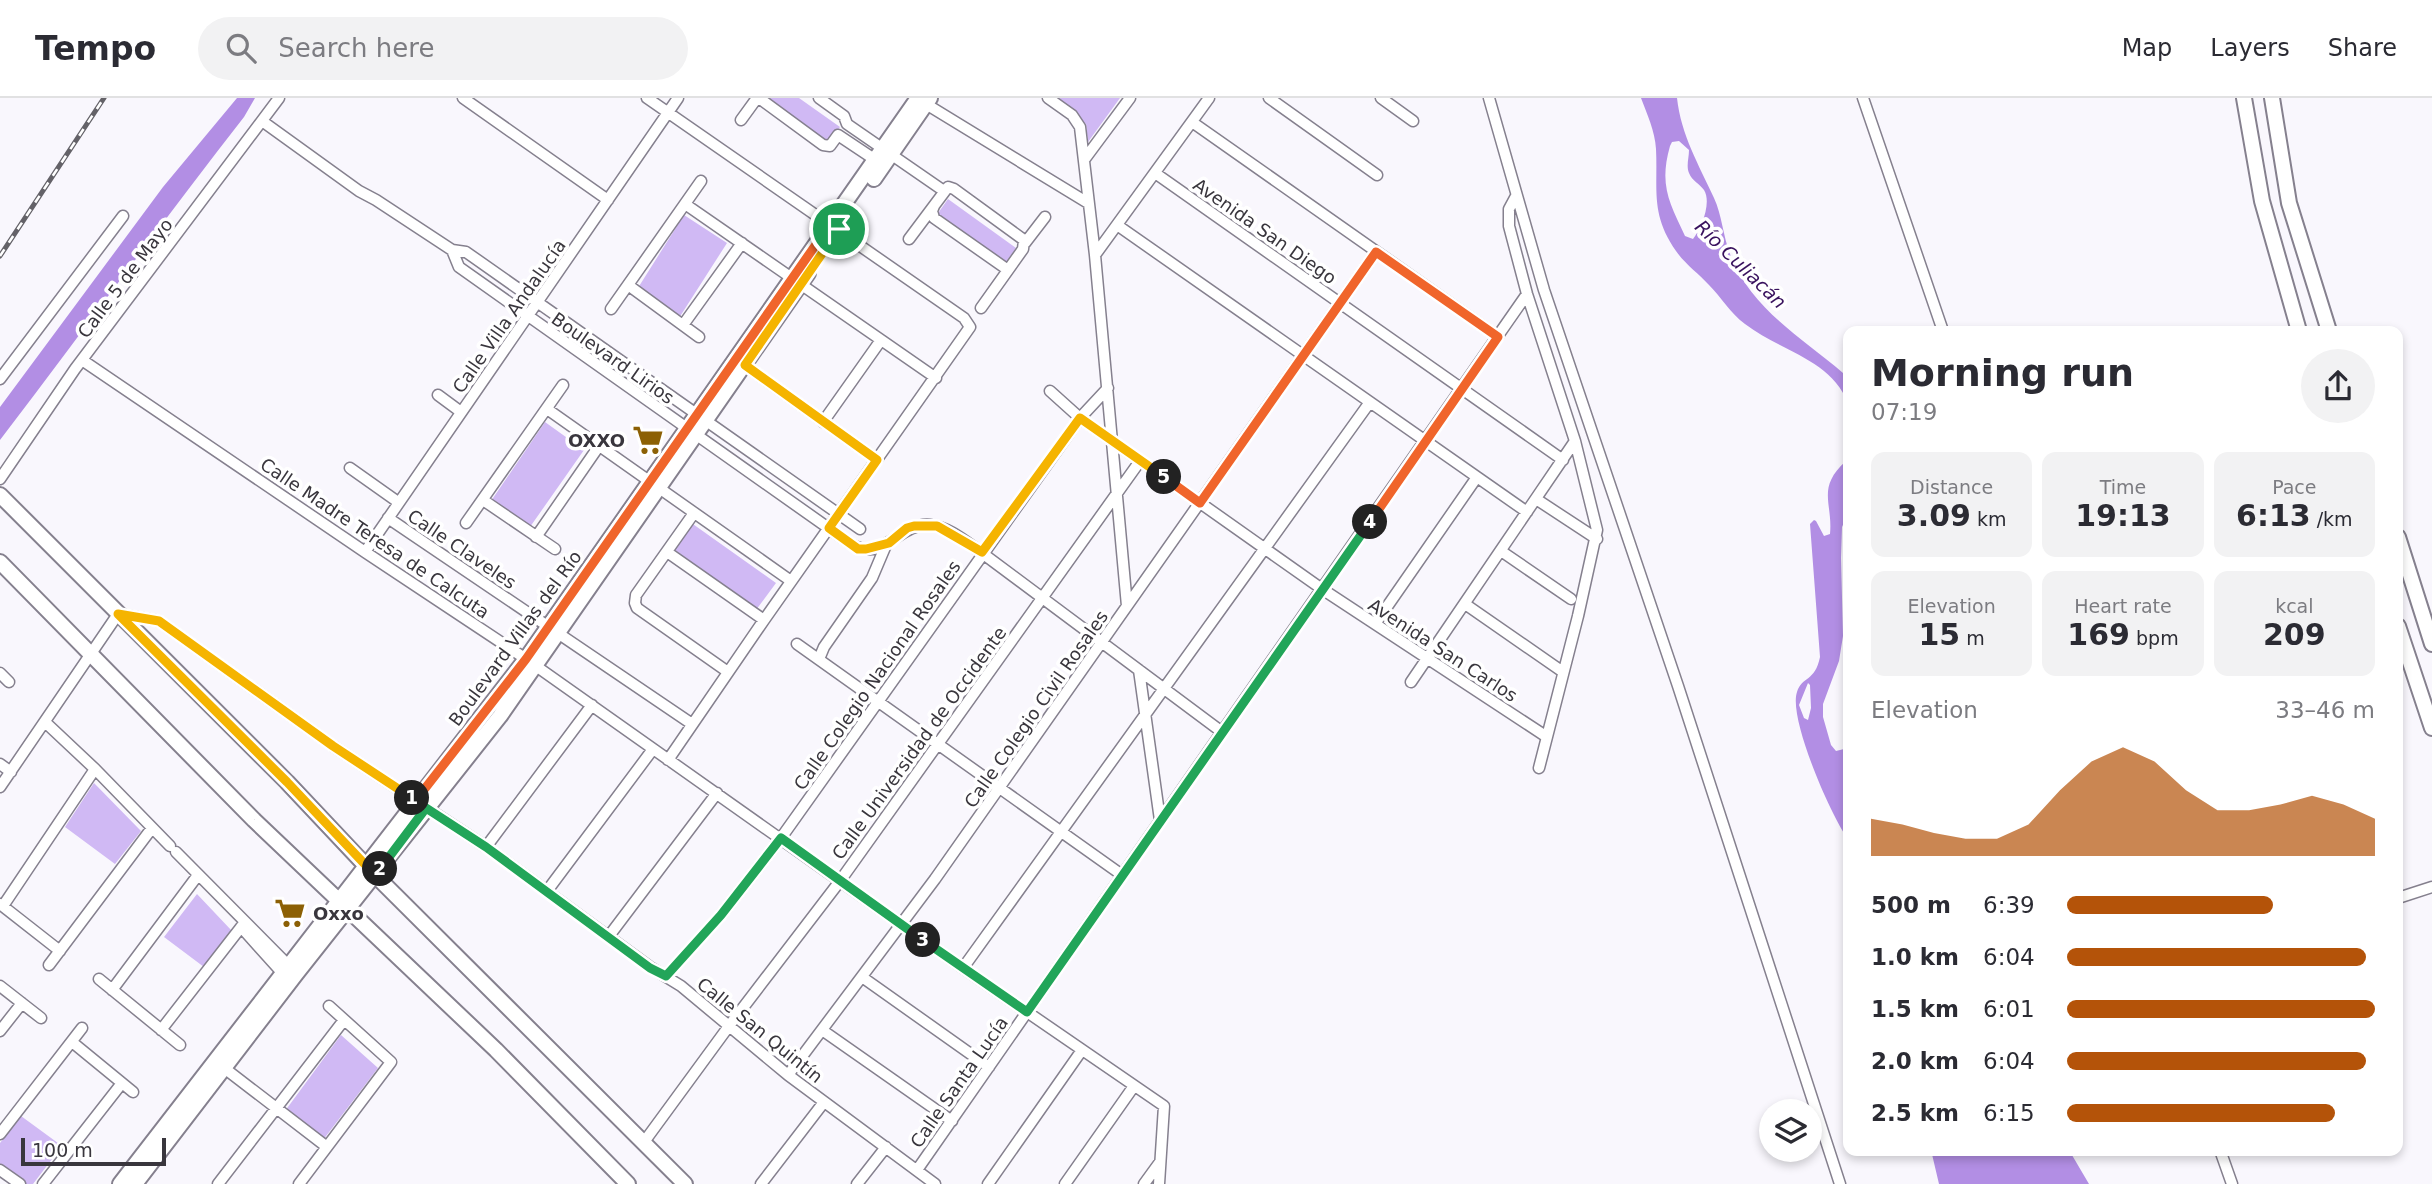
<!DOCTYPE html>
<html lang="en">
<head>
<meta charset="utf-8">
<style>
  body { margin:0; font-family:"DejaVu Sans",sans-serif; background:#f2f2f3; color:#2b2b33; height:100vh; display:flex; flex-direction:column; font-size:26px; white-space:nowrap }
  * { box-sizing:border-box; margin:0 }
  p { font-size:23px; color:#7c7c81 }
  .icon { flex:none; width:38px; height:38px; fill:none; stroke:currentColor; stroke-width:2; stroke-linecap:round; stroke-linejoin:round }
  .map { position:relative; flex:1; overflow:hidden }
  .sheet { position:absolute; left:1843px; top:228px; width:560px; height:830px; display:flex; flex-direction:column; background:#fff; border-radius:14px; box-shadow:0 4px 10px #0003 }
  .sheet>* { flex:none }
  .tools { position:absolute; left:1759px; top:1001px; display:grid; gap:14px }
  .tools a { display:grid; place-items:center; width:63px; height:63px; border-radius:50%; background:#fff; box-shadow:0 4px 10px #0003; font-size:35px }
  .scale { position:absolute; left:21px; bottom:18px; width:145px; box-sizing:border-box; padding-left:7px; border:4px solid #39363d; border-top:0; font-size:19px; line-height:24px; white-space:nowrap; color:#39363d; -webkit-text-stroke:5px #fff; paint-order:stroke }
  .pin { position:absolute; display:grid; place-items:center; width:60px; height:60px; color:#fff; margin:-30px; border:4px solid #fff; border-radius:50%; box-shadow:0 2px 7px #0007 }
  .km { position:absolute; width:35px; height:35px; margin:-18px; border-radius:50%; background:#222; color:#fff; font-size:19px; line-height:35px; text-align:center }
  .round { display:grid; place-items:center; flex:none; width:74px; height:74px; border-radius:37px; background:#f2f2f3 }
  .summary { display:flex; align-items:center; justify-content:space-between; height:119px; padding:0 28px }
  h1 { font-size:38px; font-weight:700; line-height:52px }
  .figures { display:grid; grid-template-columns:repeat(3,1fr); gap:10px; height:119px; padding:7px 28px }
  .figures div { display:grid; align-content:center; border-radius:14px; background:#f2f2f3; text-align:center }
  .figures b { font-size:30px; font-weight:700 }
  .figures small { font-size:19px; font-weight:400 }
  .figures p { font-size:19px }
  .chart { height:196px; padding:14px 28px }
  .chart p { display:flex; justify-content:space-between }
  .chart svg { width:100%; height:126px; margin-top:7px; fill:#b45309; opacity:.7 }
  ul { padding:0 28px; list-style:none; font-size:23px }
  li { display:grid; grid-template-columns:112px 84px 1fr; align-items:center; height:52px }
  li i { height:18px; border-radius:9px; background:#b45309 }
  header { display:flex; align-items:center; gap:42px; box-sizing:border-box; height:98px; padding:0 35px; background:#fff; border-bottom:2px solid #e1e1e2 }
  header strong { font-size:33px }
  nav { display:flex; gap:38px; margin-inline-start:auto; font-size:24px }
  .search { width:490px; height:63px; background:#f2f2f3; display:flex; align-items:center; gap:18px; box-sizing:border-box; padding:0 24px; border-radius:38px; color:#7c7c81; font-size:26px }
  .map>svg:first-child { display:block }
  .green { fill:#d0b9f4 }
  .water { fill:#b28ee4; fill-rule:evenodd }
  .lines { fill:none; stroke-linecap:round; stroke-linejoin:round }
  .street-casing { stroke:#85808e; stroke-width:13 }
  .secondary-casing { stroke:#85808e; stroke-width:18 }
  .street { stroke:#fff; stroke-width:10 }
  .secondary { stroke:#fff; stroke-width:14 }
  .rail-casing { stroke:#646268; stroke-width:5 }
  .rail { stroke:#fff; stroke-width:2.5; stroke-dasharray:8; stroke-linecap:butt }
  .split-1-casing { stroke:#fff; stroke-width:14 }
  .split-2-casing { stroke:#fff; stroke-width:14 }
  .split-3-casing { stroke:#fff; stroke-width:14 }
  .split-4-casing { stroke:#fff; stroke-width:14 }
  .split-5-casing { stroke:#fff; stroke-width:14 }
  .split-6-casing { stroke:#fff; stroke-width:14 }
  .split-1 { stroke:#f0652b; stroke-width:9 }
  .split-2 { stroke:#f5b400; stroke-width:9 }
  .split-3 { stroke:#22a559; stroke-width:9 }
  .split-4 { stroke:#22a559; stroke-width:9 }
  .split-5 { stroke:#f0652b; stroke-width:9 }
  .split-6 { stroke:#f5b400; stroke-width:9 }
  .labels { text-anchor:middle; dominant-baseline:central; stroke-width:7; stroke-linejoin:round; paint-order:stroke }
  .street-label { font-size:18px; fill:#39363d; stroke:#fff }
  .poi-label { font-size:18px; font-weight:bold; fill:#39363d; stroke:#fff; text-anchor:end }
  .water-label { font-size:19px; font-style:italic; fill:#39125e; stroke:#fff }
</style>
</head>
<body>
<header>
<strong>Tempo</strong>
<div class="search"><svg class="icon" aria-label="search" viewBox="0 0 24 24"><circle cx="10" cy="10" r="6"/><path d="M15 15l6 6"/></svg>Search here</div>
<nav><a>Map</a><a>Layers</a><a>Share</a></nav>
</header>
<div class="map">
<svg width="2432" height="1086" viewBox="0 0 2432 1086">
  <rect width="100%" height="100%" fill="#f9f7fd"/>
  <path class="green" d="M765,0H799L840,29L826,48Z
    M1053,0H1120L1088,44L1086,26L1052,2Z
    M948,101L1016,150L1004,167L936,118Z
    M684,117L727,145L679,220L636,193Z
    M545,324L584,352L530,429L491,403Z
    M690,424L776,485L756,512L670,452Z
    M94,685L141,733L115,766L65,729Z
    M197,796L232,833L204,869L164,839Z
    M341,937L378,970L323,1042L285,1013Z
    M21,1018L62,1048L33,1086H23L0,1070V1045Z"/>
  <path class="water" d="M237,0H255L244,19C161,125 82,235 0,342V309L163,89Z
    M1641,0H1677C1681,37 1699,67 1714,100C1722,117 1723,138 1730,156C1751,211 1800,238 1843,275L1848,282V305C1831,261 1780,253 1745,226C1730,215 1722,200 1709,187C1698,175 1685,166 1676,153C1650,116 1658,91 1656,51C1655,33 1647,16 1641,0ZM1679,43L1689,52C1689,60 1686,68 1689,75C1692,83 1700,86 1704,92C1712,105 1701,131 1693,141L1685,138C1669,104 1659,87 1670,48L1672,44Z
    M1846,363H1848V416L1842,429L1841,460L1843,538L1839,563L1823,606V619L1831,647L1836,653L1848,650V741C1831,718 1788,620 1797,594C1802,578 1815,584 1820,559L1810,426L1814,422L1816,423L1824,438L1830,436C1833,405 1816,390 1846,363ZM1808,585L1810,587L1811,610L1808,622L1804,620L1799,607Z
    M1931,1052H2069L2089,1086H1939Z"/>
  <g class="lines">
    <g class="street-casing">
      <path id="street" d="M463,0L608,102
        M647,0L964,220L970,229L764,522L668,662
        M759,0L823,47L830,48L838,37L880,65
        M819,0L844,18L847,26L944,93
        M1048,0L1072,17L1080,29L1095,157L1127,508
        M1269,0L1377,77
        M1381,0L1413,23
        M1489,0L1544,192L1678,588L1840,1086
        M1863,0L1943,233
        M921,3L1088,105
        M741,22L757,0
        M262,23L359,93L376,102L452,152L466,154L860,431
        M1192,24L1498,239
        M1084,62L1130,0
        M1155,75L1563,362
        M1516,98L1509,111V128L1527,196L1575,343L1597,432L1578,518L1539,670
        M685,106L936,280
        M934,108L932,113L934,120L1008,172
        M1117,127L1527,414
        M909,141L948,89L954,91L1024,142L1023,151L981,210
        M1025,145L1045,119
        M452,152L459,169L851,446C883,466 899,424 930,427C949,429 966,444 982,455L1222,634
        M1095,157L1209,0
        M628,187L699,239
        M611,211L701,83
        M683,227L742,145
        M82,262L365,454L526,561L963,870L1164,1008L1159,1086
        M745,267L877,362
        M0,281L123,118
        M1050,293L1080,320L1322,491L1547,639
        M438,297L461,314
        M547,311L791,483
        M823,324L881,242
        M350,370L398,404
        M0,381L75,271L279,0
        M1536,401L1597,441
        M483,402L555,451
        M694,415L636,497L635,505L637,510L728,574
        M388,420L692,626
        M466,425L563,287
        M536,439L599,348
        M1501,453L1571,501
        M365,454L678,0
        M667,454L764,522
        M1465,506L1563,574
        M1375,526L1477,379
        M797,546L1122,777
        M819,561L824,549L872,480L886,447
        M1139,572L1160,722
        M0,575L9,584
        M1411,584L1575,343
        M45,624L95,671L170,748
        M0,666L11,674
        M0,689L118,516L159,523L333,648L486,749L650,869L681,888L788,977L935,1086
        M486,749L592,607
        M176,754L291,870
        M547,793L653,651
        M2398,800L2432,789
        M0,806L60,853
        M3,808L95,671
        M241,829L285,878
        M609,838L717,695
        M49,867L152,730
        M963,870L1370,304
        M666,878L721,817L781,740L1080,320L1108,290
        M862,879L989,969
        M99,881L180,947
        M0,888L41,920
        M112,892L198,777
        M161,932L245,824
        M822,932L952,1023
        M0,933L22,905
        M72,944L133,994
        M219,966L327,1049
        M788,977L935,781L1376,154
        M0,1036L82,930
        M644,1044L729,928L840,783L1140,363
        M2220,1052L2232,1086
        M0,1072L20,1086
        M917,1072L1527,196
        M43,1086L122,985
        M218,1086L344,922
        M299,1086L391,964L329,908
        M761,1086L824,1004
        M857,1086L886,1049
        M988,1086L1082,952
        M1065,1086L1134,988
        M1144,1086L1160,1064"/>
    </g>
    <g class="secondary-casing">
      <path id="secondary" d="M2244,0L2262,103L2299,233
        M2272,0L2289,105L2329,233
        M874,81L930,0
        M0,397L287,684L367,769L685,1086
        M2398,439L2432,546
        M0,464L254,722L496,952L628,1086
        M2398,528L2432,630
        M120,1086L526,561L918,0
        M135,1086L296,876L500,618L808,175"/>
    </g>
    <use href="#street" class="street"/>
    <use href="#secondary" class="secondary"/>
    <g class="rail-casing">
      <path id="rail" d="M0,158L104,0"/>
    </g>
    <use href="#rail" class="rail"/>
  </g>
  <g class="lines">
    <g class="split-1-casing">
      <path id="split-1" d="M412,700L416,702L526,561L831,125L839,131"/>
    </g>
    <g class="split-2-casing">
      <path id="split-2" d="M380,771L375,777L287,684L118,516L159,523L333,648L412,700"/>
    </g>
    <g class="split-3-casing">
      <path id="split-3" d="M380,771L426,710L486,749L650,870L666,878L721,817L781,740L923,842"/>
    </g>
    <g class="split-4-casing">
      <path id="split-4" d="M923,842L1027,914L1370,424"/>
    </g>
    <g class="split-5-casing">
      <path id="split-5" d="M1164,379L1200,405L1376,154L1498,239L1370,424"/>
    </g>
    <g class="split-6-casing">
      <path id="split-6" d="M839,131L745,267L877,362L829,430L858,451H866L889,445L907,430L914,428H937L982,454L1080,320L1164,379"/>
    </g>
    <use href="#split-1" class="split-1"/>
    <use href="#split-2" class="split-2"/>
    <use href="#split-3" class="split-3"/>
    <use href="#split-4" class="split-4"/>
    <use href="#split-5" class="split-5"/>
    <use href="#split-6" class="split-6"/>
  </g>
  <defs>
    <g id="supermarket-bare" transform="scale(2.415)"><path d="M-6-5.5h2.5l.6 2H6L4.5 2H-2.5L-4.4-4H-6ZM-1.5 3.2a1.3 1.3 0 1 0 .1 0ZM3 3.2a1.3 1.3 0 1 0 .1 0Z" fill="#8c6005" stroke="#fff" stroke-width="2.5" paint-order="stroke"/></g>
  </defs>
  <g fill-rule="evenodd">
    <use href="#supermarket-bare" x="648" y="342"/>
    <use href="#supermarket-bare" x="290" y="815"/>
  </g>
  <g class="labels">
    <g class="street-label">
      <text transform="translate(1265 133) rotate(35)">Avenida San Diego</text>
      <text transform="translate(125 180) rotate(-53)">Calle 5 de Mayo</text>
      <text transform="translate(509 218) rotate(-55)">Calle Villa Andalucía</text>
      <text transform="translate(613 260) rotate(35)">Boulevard Lirios</text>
      <text transform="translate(375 440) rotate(34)">Calle Madre Teresa de Calcuta</text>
      <text transform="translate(462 451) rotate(34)">Calle Claveles</text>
      <text transform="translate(515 540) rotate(-54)">Boulevard Villas del Río</text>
      <text transform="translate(1443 552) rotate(33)">Avenida San Carlos</text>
      <text transform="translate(877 577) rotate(-55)">Calle Colegio Nacional Rosales</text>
      <text transform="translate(1036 611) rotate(-55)">Calle Colegio Civil Rosales</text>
      <text transform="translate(919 645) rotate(-54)">Calle Universidad de Occidente</text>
      <text transform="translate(760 932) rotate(39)">Calle San Quintín</text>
      <text transform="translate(959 984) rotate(-55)">Calle Santa Lucía</text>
    </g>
    <g class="poi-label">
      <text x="625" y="342">OXXO</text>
      <text x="313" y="815" text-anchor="start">Oxxo</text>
    </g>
    <g class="water-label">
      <text transform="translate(1741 166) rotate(44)">Río Culiacán</text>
    </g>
  </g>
</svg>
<div class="tools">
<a><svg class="icon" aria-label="layers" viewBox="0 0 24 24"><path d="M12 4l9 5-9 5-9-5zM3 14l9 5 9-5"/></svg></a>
</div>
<div class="scale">100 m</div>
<div class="pin" style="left:839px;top:131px;background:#1e9e55"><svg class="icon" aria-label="arrive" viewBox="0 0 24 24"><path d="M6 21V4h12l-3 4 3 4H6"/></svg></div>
<b class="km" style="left:412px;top:700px">1</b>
<b class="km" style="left:380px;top:771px">2</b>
<b class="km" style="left:923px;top:842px">3</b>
<b class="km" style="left:1370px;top:424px">4</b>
<b class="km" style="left:1164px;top:379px">5</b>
<section class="sheet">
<div class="summary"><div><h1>Morning run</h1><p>07:19</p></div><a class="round"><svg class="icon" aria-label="share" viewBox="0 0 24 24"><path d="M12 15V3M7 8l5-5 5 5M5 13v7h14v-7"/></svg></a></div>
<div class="figures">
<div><p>Distance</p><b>3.09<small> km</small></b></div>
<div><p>Time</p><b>19:13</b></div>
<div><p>Pace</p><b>6:13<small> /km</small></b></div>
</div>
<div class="figures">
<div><p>Elevation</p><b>15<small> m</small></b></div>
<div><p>Heart rate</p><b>169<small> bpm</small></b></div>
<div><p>kcal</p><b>209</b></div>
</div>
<div class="chart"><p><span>Elevation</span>33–46 m</p>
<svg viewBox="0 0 160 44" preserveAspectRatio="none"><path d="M0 44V31L10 33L20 36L30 38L40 38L50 33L60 21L70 11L80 6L90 11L100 21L110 28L120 28L130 26L140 23L150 26L160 31V44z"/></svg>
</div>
<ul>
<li><b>500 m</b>6:39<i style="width:67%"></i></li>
<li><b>1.0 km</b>6:04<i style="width:97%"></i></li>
<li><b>1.5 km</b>6:01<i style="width:100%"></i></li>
<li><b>2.0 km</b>6:04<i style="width:97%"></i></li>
<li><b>2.5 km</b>6:15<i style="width:87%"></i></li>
</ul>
</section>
</div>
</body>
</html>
